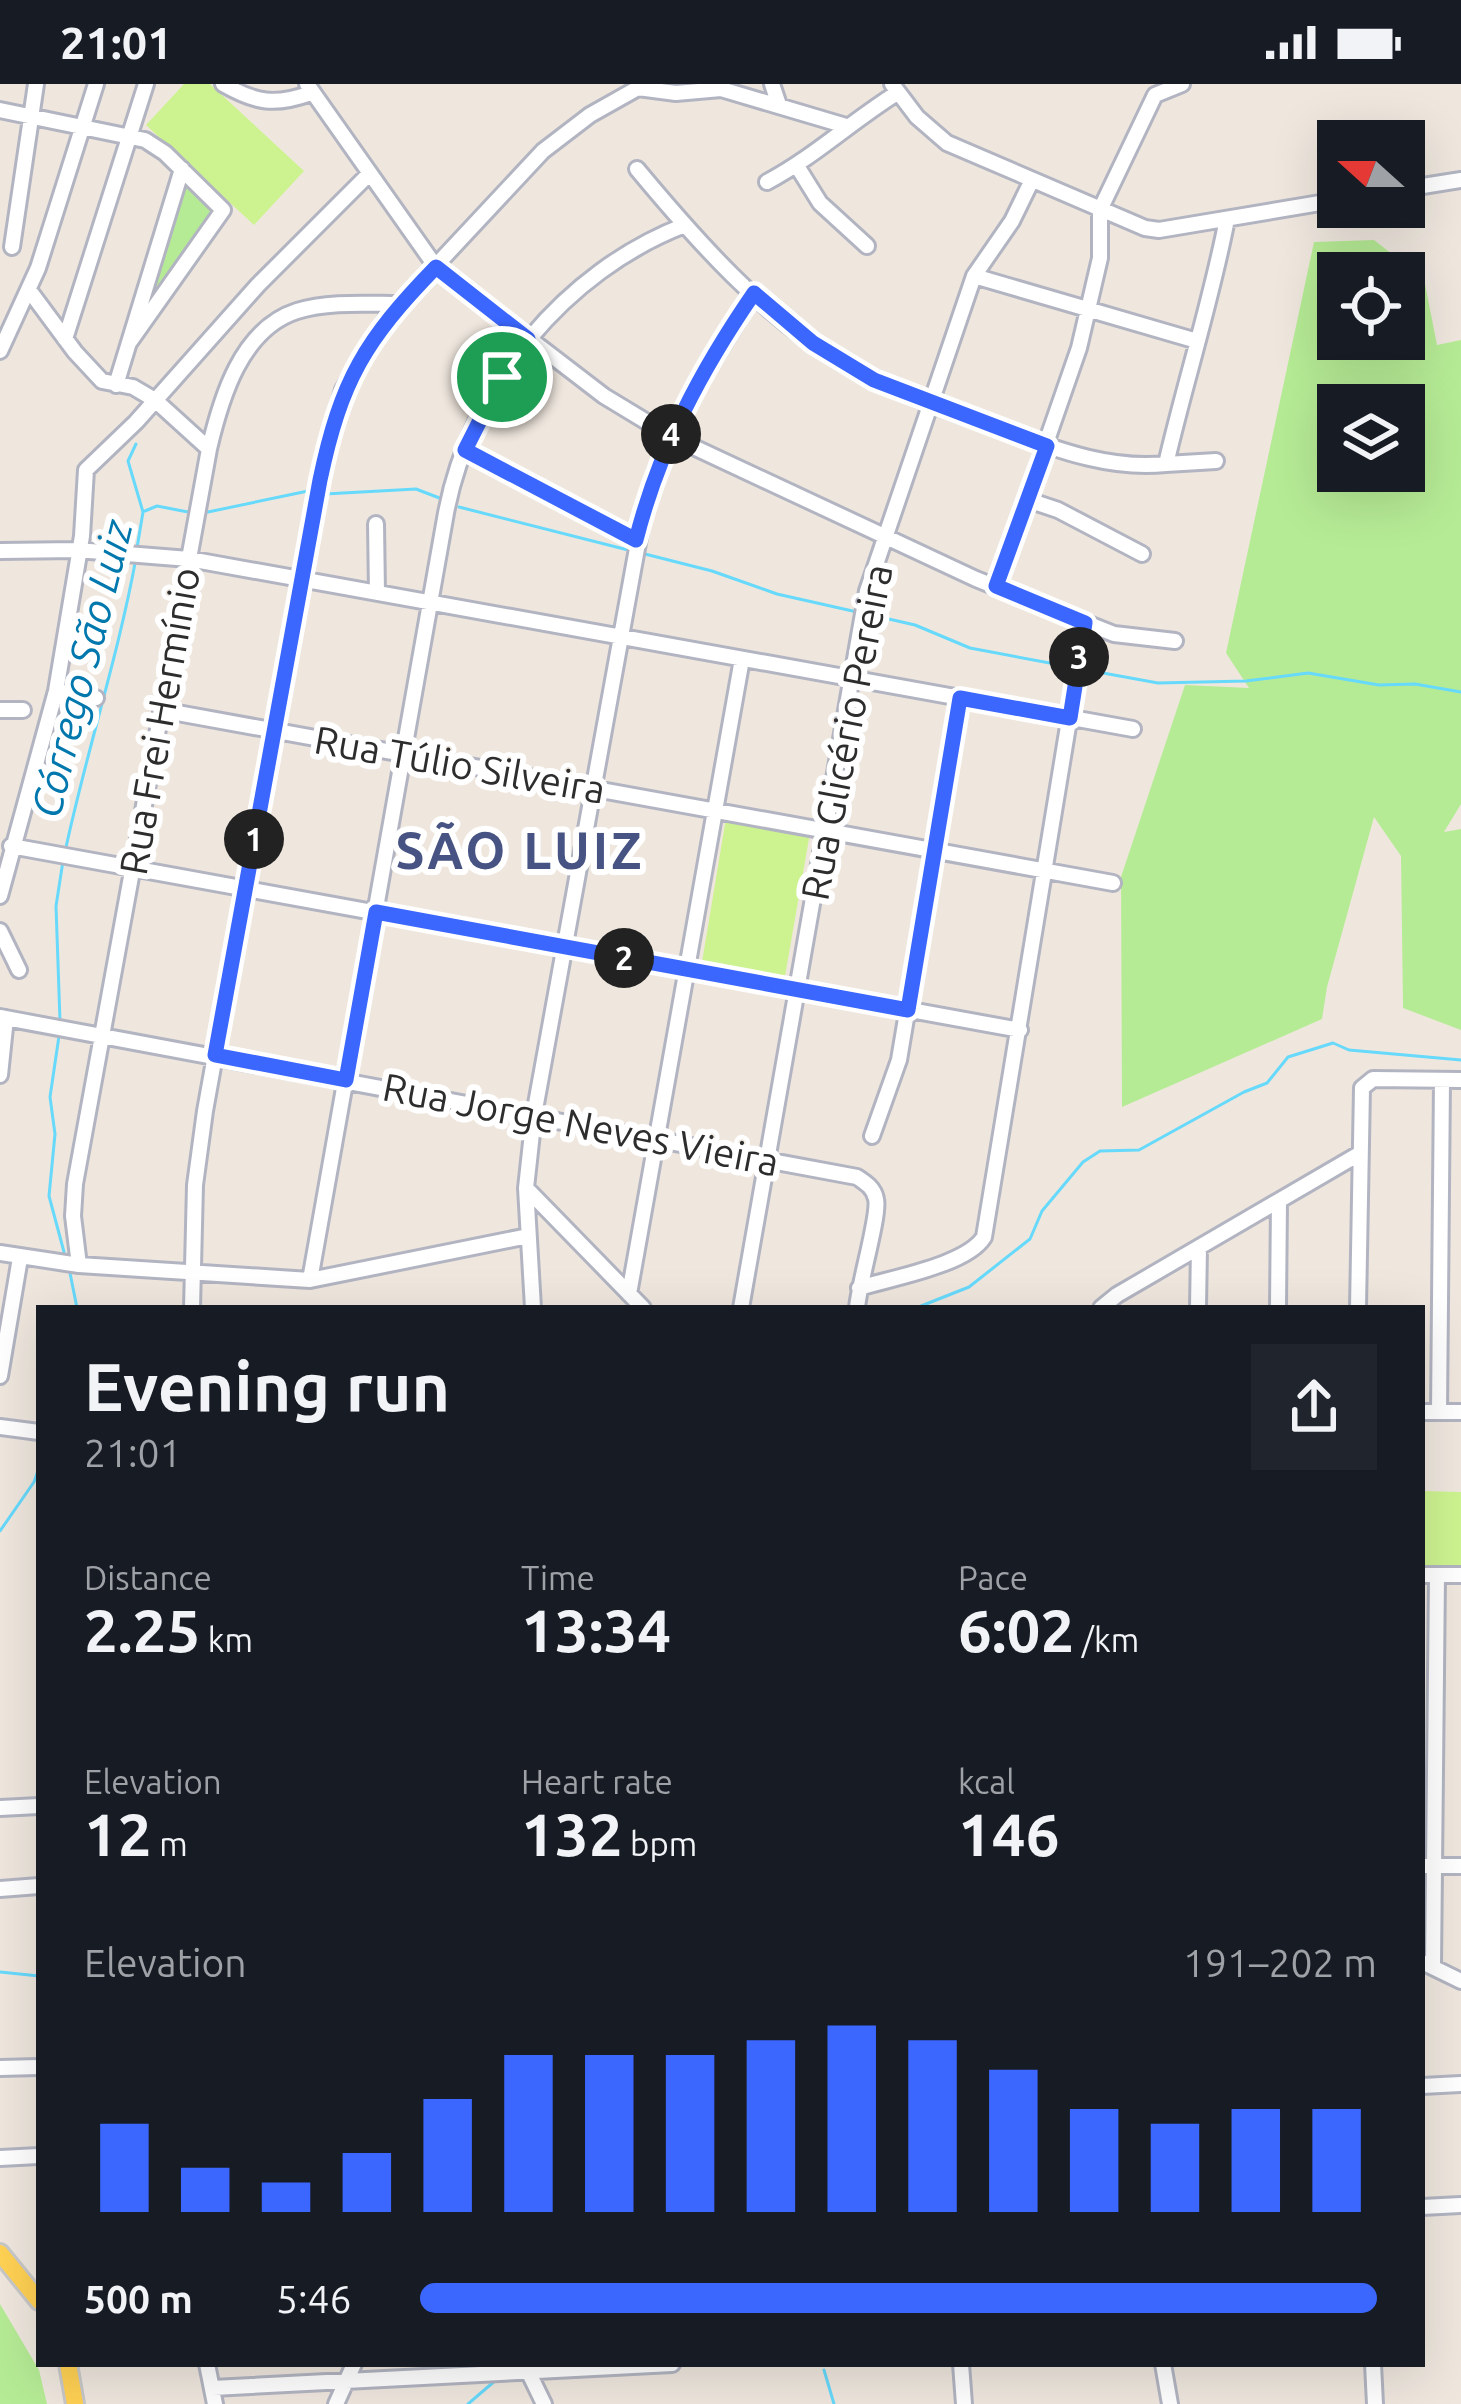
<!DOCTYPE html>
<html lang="en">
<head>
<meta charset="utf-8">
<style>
  body { margin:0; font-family:Ubuntu,sans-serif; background:#20242c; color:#f1f3f6; height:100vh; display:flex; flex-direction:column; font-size:45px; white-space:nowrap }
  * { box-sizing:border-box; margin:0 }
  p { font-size:39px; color:#9ea1a6 }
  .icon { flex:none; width:66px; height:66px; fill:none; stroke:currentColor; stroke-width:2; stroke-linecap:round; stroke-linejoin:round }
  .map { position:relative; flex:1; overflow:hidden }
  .details { position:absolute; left:36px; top:1221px; width:1389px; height:1062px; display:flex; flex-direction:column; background:#171b24; border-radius:0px; box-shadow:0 12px 48px #0002 }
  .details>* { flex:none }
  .needle { width:78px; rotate:291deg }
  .controls { position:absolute; left:1317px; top:36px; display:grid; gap:24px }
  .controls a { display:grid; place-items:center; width:108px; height:108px; border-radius:0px; background:#171b24; box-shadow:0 12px 48px #0002; font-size:60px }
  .pin { position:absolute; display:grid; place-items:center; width:102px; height:102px; color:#fff; margin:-51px; border:6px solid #fff; border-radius:50%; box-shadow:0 3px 12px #0007 }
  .km { position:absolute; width:60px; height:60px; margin:-30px; border-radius:50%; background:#222; color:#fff; font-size:33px; line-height:60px; text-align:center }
  .round { display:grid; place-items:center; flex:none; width:126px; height:126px; border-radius:0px; background:#20242c }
  .head { display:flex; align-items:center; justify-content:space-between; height:204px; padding:0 48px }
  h1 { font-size:66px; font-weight:600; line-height:90px }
  .metrics { display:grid; grid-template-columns:repeat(3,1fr); gap:18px; height:204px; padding:12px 48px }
  .metrics div { display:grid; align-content:center }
  .metrics b { font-size:60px; font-weight:600 }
  .metrics small { font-size:33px; font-weight:400 }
  .metrics p { font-size:33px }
  .chart { height:336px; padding:24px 48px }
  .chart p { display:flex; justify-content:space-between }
  .chart svg { width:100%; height:216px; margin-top:12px; stroke:#3b67ff; stroke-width:6 }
  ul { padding:0 48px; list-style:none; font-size:39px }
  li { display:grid; grid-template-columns:192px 144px 1fr; align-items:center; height:90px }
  li i { height:30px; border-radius:15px; background:#3b67ff }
  .status { display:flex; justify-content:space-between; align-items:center; height:84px; padding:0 60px; background:#171b24; direction:ltr }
  .status svg { height:33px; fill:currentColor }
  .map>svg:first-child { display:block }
  .green { fill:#b6eb95; fill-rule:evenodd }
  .pitch { fill:#cdf390 }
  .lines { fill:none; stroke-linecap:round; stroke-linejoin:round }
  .stream { stroke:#67d9fb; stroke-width:3 }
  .minor-casing { stroke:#b2b5c1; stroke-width:20 }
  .major-casing { stroke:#c8c8c8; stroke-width:22 }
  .minor { stroke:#fff; stroke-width:14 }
  .major { stroke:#ffd153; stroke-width:16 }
  .route-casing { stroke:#fff; stroke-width:24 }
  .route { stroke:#3b67ff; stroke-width:15 }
  .labels { text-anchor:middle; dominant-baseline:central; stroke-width:12; stroke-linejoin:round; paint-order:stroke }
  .street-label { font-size:39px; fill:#2d2d2d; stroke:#fff }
  .water-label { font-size:42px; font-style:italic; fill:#0078ad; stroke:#fff }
  .district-label { font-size:51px; font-weight:bold; letter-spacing:3px; fill:#475483; stroke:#fff }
</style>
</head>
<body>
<div class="status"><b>21:01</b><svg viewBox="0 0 49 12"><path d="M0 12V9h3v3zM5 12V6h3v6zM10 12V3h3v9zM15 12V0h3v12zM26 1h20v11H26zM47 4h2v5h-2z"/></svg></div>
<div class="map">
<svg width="1461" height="2320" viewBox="0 0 1461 2320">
  <rect width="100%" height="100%" fill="#efe7de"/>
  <path class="green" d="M183,99L215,131L151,218L149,217Z
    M1374,156L1424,195L1437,261L1461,256V720L1444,748L1461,745V946L1403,924L1401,772L1374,733L1327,903L1322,935L1122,1023L1121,793L1185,601L1249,604L1226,569L1314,158ZM1404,189V255H1338V189ZM1338,321H1404V387H1338Z
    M0,2220L39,2286L47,2320H0Z"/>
  <path class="pitch" d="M184,0H210L304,87L254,141L146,41Z
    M726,734L810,749L785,892L702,878Z
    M1422,1407L1461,1408V1481H1422Z"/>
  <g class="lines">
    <path class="stream" d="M136,360L128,377L143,428L137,464
      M325,410L416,405L442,415
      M459,423L632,467
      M145,427L157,422L188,428
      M208,428L308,407
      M641,469L712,487L777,510L857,528
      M867,530L915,541L970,564L1071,583
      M1081,585L1158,599L1246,597L1308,589L1379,601L1415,600L1461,608
      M65,768C86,669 118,573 136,474
      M60,937L56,822L63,777
      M59,952L50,1013L55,1050L49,1112L64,1168
      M70,1189L77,1224
      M916,1224L969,1203L1030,1155L1042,1127L1083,1078L1100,1067L1139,1066L1244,1008L1267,999L1288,973L1333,959L1349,966L1461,976
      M0,1447L34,1398L39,1384
      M0,1888L39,1892
      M824,2286L834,2320
      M468,2320L496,2296"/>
    <g class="minor-casing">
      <path id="minor" d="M223,0C256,19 275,22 311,9
        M307,0L436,183L604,312L670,352L976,495L1114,550L1175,557
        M772,0L779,21
        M892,0L917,33L947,59L1145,144L1159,146L1338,116
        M0,26L145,56L165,69L223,126L129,259
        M797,82L820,119L867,162
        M637,85C696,156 764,233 844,280C895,309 951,327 1005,347C1058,366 1110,386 1166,380C1185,298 1211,218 1227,135
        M767,98C814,73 852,37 897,9
        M1404,105L1461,96
        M12,163L36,0
        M974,192L1197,257
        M29,206L75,268L102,297L133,303L155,316L209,365
        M65,255L146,0
        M0,267L38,184L96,0
        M116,301L182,85
        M465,366L636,456
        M1166,380L1216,377
        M1028,416L1058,426L1142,470
        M376,440L377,509
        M0,467L77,466L189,475L1133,645
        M996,503L1079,264L1100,174V126L1155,11L1182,0
        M56,607L96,614
        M0,626H23
        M161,626L1113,799
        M11,762L1020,946
        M0,812L56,607L82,452L86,386L136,338L258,201L368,91
        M0,847L19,886
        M0,933L857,1093C866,1099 874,1104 876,1115C880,1130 859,1199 857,1224
        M0,991L6,934
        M872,1052L899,976L960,614
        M526,1104L643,1224
        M0,1169L79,1181L310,1196L528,1152
        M79,1181L73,1132L75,1100L209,365C221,314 241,245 297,227C328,217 368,220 400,220
        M310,1196L446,429C470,302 565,187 685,141
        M859,1204C891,1194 967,1181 984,1153L1085,539
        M629,1210L742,575
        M192,1224L195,1101L205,1027L319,396L343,306L387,234L543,67L590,31L638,4L676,9L721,5L846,42
        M533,1224L526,1104L534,1031L644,426L656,387L686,320L755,209
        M741,1224L867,507L974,192L1012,137L1031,98
        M1101,1224L1117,1211L1359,1070
        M1198,1224L1199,1163
        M1278,1224L1279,1117
        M1358,1224L1362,1004L1373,995L1461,996
        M0,1292L20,1174
        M1422,1328H1461
        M1439,1328L1442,996
        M0,1343L39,1348
        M1422,1491H1461
        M0,1724L39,1722
        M1422,1782H1461
        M0,1805L39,1802
        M1422,1878L1461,1897
        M1433,1883L1437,1491
        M0,1984L39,1983
        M1422,2002L1461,2000
        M0,2074L39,2072
        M1422,2123L1461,2121
        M207,2280L215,2320
        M961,2280L964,2320
        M1163,2280L1170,2320
        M1373,2280L1375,2320
        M527,2285L544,2320
        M213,2304L672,2280
        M336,2320L354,2280"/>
    </g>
    <g class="major-casing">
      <path id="major" d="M0,2169L39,2217
        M68,2280L75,2320"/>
    </g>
    <use href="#minor" class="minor"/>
    <use href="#major" class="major"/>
  </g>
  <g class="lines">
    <g class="route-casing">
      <path id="route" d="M436,183L528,255L502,293L465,366L636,456C659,365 701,286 754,209L813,259L874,296L1047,362L996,502L1085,539L1070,634L960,614L908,926L376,828L346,996L215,971L320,396C341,296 365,256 436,183Z"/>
    </g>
    <use href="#route" class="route"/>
  </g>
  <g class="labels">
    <g class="street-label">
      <text transform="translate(159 637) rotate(-80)">Rua Frei Hermínio</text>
      <text transform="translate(846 648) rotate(-79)">Rua Glicério Pereira</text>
      <text transform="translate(460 680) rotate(10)">Rua Túlio Silveira</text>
      <text transform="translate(581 1040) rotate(11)">Rua Jorge Neves Vieira</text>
    </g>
    <g class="water-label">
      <text transform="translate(81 585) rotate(-76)">Córrego São Luiz</text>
    </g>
    <g class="district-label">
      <text x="520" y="766">SÃO LUIZ</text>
    </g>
  </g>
</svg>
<div class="controls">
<a><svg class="needle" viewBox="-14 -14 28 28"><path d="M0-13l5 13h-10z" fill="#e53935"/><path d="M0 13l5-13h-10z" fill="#9ea1a6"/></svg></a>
<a><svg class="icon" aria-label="locate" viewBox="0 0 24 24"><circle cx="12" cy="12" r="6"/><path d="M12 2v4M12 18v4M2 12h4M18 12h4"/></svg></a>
<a><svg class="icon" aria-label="layers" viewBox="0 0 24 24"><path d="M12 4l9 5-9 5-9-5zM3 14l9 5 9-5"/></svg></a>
</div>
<div class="pin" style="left:502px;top:293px;background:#1e9e55"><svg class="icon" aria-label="arrive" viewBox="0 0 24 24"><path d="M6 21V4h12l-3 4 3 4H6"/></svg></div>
<b class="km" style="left:254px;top:755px">1</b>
<b class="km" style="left:624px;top:874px">2</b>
<b class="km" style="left:1079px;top:573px">3</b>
<b class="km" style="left:671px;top:350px">4</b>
<section class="details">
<div class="head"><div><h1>Evening run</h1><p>21:01</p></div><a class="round"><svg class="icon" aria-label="share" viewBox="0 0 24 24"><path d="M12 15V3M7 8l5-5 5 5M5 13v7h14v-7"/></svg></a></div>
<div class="metrics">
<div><p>Distance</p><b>2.25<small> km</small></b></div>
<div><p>Time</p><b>13:34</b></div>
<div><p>Pace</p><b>6:02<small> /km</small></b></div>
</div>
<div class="metrics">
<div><p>Elevation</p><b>12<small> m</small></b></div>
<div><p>Heart rate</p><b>132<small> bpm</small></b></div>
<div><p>kcal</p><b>146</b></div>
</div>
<div class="chart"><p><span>Elevation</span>191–202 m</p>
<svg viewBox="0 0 160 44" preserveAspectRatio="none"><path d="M5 44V26M15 44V35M25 44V38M35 44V32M45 44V21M55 44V12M65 44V12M75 44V12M85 44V9M95 44V6M105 44V9M115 44V15M125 44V23M135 44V26M145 44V23M155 44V23"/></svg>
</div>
<ul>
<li><b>500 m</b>5:46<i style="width:100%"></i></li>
</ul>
</section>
</div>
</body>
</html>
